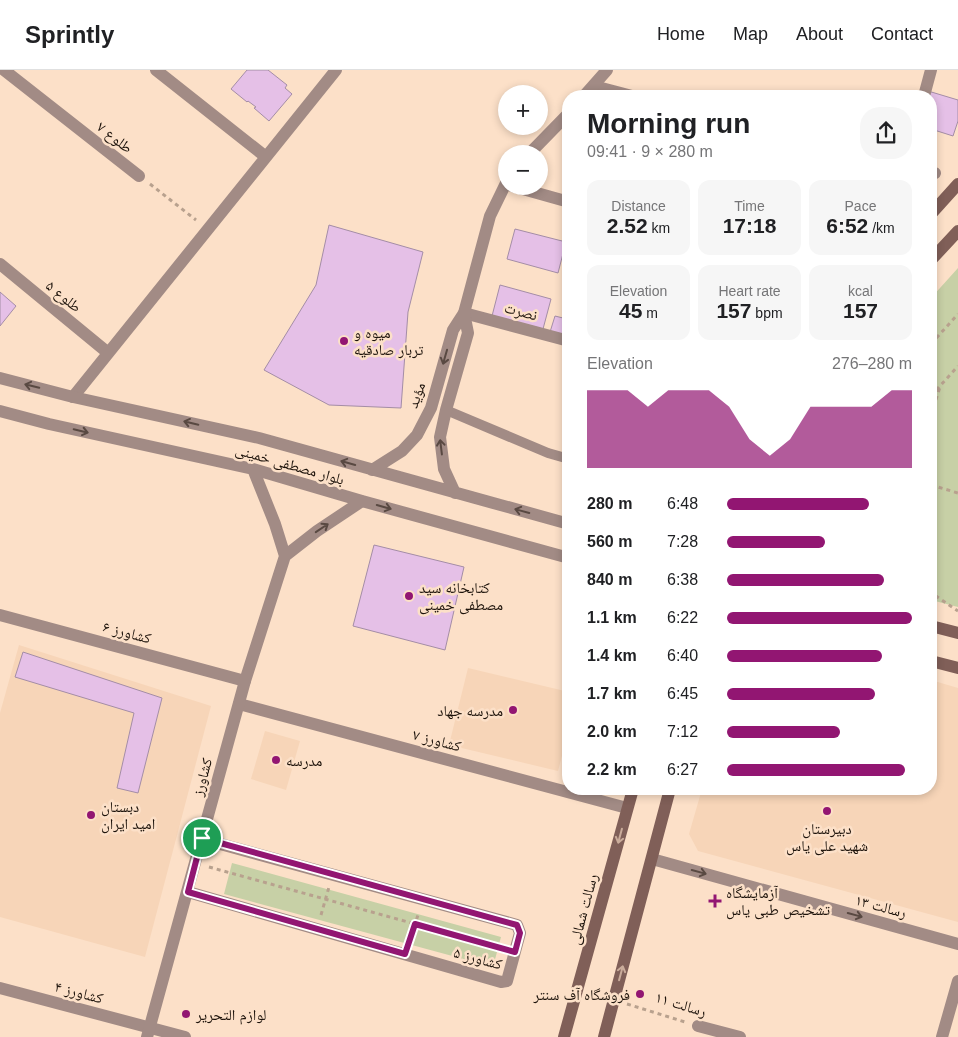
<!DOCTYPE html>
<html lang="en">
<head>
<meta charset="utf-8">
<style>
  body { margin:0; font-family:Arial,"Noto Naskh Arabic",sans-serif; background:#f6f6f6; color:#202124; height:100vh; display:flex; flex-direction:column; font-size:19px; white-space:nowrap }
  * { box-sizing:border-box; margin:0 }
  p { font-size:16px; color:#757577 }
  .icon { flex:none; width:28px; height:28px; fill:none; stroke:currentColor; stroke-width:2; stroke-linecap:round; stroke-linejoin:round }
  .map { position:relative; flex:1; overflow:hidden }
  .drawer { position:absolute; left:562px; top:20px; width:375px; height:705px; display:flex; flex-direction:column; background:#fff; border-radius:20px; box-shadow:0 2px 8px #0003 }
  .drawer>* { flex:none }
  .fabs { position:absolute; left:498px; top:15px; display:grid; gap:10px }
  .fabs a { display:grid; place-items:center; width:50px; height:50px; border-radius:50%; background:#fff; box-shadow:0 2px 8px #0003; font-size:25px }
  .pin { position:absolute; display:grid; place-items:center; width:42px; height:42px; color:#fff; margin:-21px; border:2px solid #fff; border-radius:50%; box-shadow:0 1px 5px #0007 }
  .round { display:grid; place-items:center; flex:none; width:52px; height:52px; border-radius:20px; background:#f6f6f6 }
  .overview { display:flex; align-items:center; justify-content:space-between; height:85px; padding:0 25px }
  h1 { font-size:28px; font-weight:700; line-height:38px }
  .figures { display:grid; grid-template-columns:repeat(3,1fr); gap:8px; height:85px; padding:5px 25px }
  .figures div { display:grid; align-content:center; border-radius:12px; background:#f6f6f6; text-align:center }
  .figures b { font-size:21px; font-weight:700 }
  .figures small { font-size:14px; font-weight:400 }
  .figures p { font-size:14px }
  .chart { height:140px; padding:10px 25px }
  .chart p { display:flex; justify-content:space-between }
  .chart svg { width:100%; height:90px; margin-top:5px; fill:#921672; opacity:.7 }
  ul { padding:0 25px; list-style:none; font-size:16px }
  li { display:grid; grid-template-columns:80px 60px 1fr; align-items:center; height:38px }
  li i { height:12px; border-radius:6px; background:#921672 }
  header { display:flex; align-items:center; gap:30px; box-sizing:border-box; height:70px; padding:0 25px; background:#fff; border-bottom:1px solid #e0e0e0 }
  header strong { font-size:24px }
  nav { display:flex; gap:28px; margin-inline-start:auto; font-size:18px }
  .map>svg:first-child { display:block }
  .built { fill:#f7d5b8 }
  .green { fill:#c7d0a6 }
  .building { fill:#e5c0e7; stroke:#a48da6 }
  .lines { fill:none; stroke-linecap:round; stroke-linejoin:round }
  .path { stroke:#b8a18e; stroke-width:3; stroke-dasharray:4 4; stroke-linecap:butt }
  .service { stroke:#a28b85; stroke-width:10 }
  .minor { stroke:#a28b85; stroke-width:12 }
  .tertiary { stroke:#a28b85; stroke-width:12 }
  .secondary { stroke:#805f58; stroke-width:12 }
  .oneway { stroke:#594942 }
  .oneway2 { stroke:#caac9b }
  .route-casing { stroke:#fff; stroke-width:10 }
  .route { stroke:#921672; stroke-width:6 }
  .poi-dot { fill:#921672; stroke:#fce0c8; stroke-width:2 }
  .labels { text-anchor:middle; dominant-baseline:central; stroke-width:5; stroke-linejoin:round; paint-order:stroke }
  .street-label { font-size:15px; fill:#1d130b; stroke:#fce0c8 }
  .poi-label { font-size:15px; fill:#1d130b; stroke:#fce0c8; text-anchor:start }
</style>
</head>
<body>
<header>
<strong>Sprintly</strong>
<nav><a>Home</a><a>Map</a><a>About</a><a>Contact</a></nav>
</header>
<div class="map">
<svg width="958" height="967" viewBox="0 0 958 967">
  <rect width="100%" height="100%" fill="#fce0c8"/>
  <path class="built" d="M19,575L211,636L145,887L0,847V643Z
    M468,598L569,622V659L558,701L449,675Z
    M931,610L958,618V852L698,781L689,764L702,719H931Z
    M265,661L300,671L286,720L251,709Z"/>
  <path class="green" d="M958,198V537L931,530V228Z
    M232,793L501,867L493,897L224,824Z"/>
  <path class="building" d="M247,0H268L287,15L285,18L292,24L269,51L254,38L256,37L248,31L247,32L231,19Z
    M928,21L958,30V51L953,66L931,59V26H927Z
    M329,155L423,182L408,242L401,338L329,335L264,300L316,215Z
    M515,159L566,172L558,203L507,189Z
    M500,215L551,229L543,259L492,246Z
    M0,222L16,236L0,256Z
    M567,233H569V266L550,262L555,246L563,248Z
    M374,475L464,497L445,580L353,556Z
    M23,582L162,628L138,723L117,718L134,643L15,607Z"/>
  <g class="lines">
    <path class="path" d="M150,114L196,150
      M931,274L958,244
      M931,326L958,296
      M931,345L940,317
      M931,415L958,423
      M931,519L936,526L958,541
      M209,797L502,878
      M321,845L329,817
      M409,872L419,842
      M627,934L685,952"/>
    <path class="service" d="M446,340L548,383L569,389"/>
    <path class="minor" d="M4,0L139,106
      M156,0L266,87
      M594,16L632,26
      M924,26L931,0
      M931,102L935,103
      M512,116L569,132
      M0,194L107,282
      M464,243L569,271
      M73,327L336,0
      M0,545L245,611
      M239,634L627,738
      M652,789L958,874
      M188,822L501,912L507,911L520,863L517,855L202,769
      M0,918L185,967
      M698,956L740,967
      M942,967L958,911"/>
    <path class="tertiary" d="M584,26L607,0
      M529,84L569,43
      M0,308L73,327L259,368L569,454
      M0,341L49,354L253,399L362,431L569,488
      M372,400L402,381L417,365L431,338L453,260L464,243L490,146L506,113
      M455,423L444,399L440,367L446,340L468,263L464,243
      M285,486L317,461L362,431
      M147,967L245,611L285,486L275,454L253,399"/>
    <path class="secondary" d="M931,144L958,114
      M931,190L958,161
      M931,556L958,563
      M931,591L958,598
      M564,967L633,719
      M604,967L670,719"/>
  </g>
  <defs><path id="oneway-shaft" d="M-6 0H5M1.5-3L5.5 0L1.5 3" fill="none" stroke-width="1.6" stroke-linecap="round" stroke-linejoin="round" transform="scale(1.25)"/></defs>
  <g class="oneway">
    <use href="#oneway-shaft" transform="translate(445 287) rotate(106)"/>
    <use href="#oneway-shaft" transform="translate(32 316) rotate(-166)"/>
    <use href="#oneway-shaft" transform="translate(191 353) rotate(-167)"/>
    <use href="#oneway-shaft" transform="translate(81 361) rotate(13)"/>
    <use href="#oneway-shaft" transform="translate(441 377) rotate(-97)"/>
    <use href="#oneway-shaft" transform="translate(348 393) rotate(-164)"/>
    <use href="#oneway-shaft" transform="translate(384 437) rotate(16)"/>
    <use href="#oneway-shaft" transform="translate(522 441) rotate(-165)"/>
    <use href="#oneway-shaft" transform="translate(322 458) rotate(-34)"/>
    <use href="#oneway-shaft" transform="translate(699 802) rotate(15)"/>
    <use href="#oneway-shaft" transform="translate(855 845) rotate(15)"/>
  </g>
  <g class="oneway2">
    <use href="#oneway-shaft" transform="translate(620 766) rotate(105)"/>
    <use href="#oneway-shaft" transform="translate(621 903) rotate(-75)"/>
  </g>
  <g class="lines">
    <g class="route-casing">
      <path id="route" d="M202,768L517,855L520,863L515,882L415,854L405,884L188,822Z"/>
    </g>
    <use href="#route" class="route"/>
  </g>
  <g class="poi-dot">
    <circle cx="344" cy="271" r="5"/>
    <circle cx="409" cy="526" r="5"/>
    <circle cx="513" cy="640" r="5"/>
    <circle cx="276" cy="690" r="5"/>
    <circle cx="827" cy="741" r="5"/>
    <circle cx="91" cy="745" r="5"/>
    <path d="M712.5 823.5h5v5h5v5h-5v5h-5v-5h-5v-5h5z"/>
    <circle cx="640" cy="924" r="5"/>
    <circle cx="186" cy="944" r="5"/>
  </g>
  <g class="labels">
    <g class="street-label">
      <text transform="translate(115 67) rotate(38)">طلوع ۷</text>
      <text transform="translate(64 226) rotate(39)">طلوع ۵</text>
      <text transform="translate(521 241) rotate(15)">نصرت</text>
      <text transform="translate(416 325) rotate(-70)">مؤید</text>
      <text transform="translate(290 394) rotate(16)">بلوار مصطفی خمینی</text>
      <text transform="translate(127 562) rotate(15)">کشاورز ۶</text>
      <text transform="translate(437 670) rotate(15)">کشاورز ۷</text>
      <text transform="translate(202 707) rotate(-75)">کشاورز</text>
      <text transform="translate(881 836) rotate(15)">رسالت ۱۳</text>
      <text transform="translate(583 839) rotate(-75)">رسالت شمالی</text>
      <text transform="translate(478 888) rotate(15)">کشاورز ۵</text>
      <text transform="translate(79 922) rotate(15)">کشاورز ۴</text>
      <text transform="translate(681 934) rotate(17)">رسالت ۱۱</text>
    </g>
    <g class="poi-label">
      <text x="354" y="262">میوه و<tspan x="354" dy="17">تربار صادقیه</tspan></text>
      <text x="419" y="517">کتابخانه سید<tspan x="419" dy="17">مصطفی خمینی</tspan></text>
      <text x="503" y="640" text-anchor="end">مدرسه جهاد</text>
      <text x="286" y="690">مدرسه</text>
      <text x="101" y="736">دبستان<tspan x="101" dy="17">امید ایران</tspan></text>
      <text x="827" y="758" text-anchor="middle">دبیرستان<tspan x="827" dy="17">شهید علی یاس</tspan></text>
      <text x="726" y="822">آزمایشگاه<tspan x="726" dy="17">تشخیص طبی یاس</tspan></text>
      <text x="630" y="924" text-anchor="end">فروشگاه آف سنتر</text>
      <text x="196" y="944">لوازم التحریر</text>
    </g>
  </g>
</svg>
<div class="fabs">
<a>+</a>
<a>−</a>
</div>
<div class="pin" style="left:202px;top:768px;background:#1e9e55"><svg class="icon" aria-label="arrive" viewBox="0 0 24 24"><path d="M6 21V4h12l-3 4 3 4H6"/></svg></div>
<section class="drawer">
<div class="overview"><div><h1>Morning run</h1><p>09:41 · 9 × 280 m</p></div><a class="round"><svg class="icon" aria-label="share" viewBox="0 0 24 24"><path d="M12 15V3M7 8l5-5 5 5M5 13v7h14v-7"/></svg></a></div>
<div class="figures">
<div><p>Distance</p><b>2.52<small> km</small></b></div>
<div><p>Time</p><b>17:18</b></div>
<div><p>Pace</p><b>6:52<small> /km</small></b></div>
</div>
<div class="figures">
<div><p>Elevation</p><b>45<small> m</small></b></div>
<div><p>Heart rate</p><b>157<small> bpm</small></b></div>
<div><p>kcal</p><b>157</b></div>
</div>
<div class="chart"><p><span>Elevation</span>276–280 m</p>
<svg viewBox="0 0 160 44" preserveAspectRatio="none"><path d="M0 44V6L10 6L20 6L30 14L40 6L50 6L60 6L70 14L80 30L90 38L100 30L110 14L120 14L130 14L140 14L150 6L160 6V44z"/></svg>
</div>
<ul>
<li><b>280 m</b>6:48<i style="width:77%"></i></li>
<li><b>560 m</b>7:28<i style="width:53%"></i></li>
<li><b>840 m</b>6:38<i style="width:85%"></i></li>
<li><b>1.1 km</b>6:22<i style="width:100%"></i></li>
<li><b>1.4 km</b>6:40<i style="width:84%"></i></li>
<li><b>1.7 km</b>6:45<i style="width:80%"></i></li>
<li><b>2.0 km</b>7:12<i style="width:61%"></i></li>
<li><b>2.2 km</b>6:27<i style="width:96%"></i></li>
</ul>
</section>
</div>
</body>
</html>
